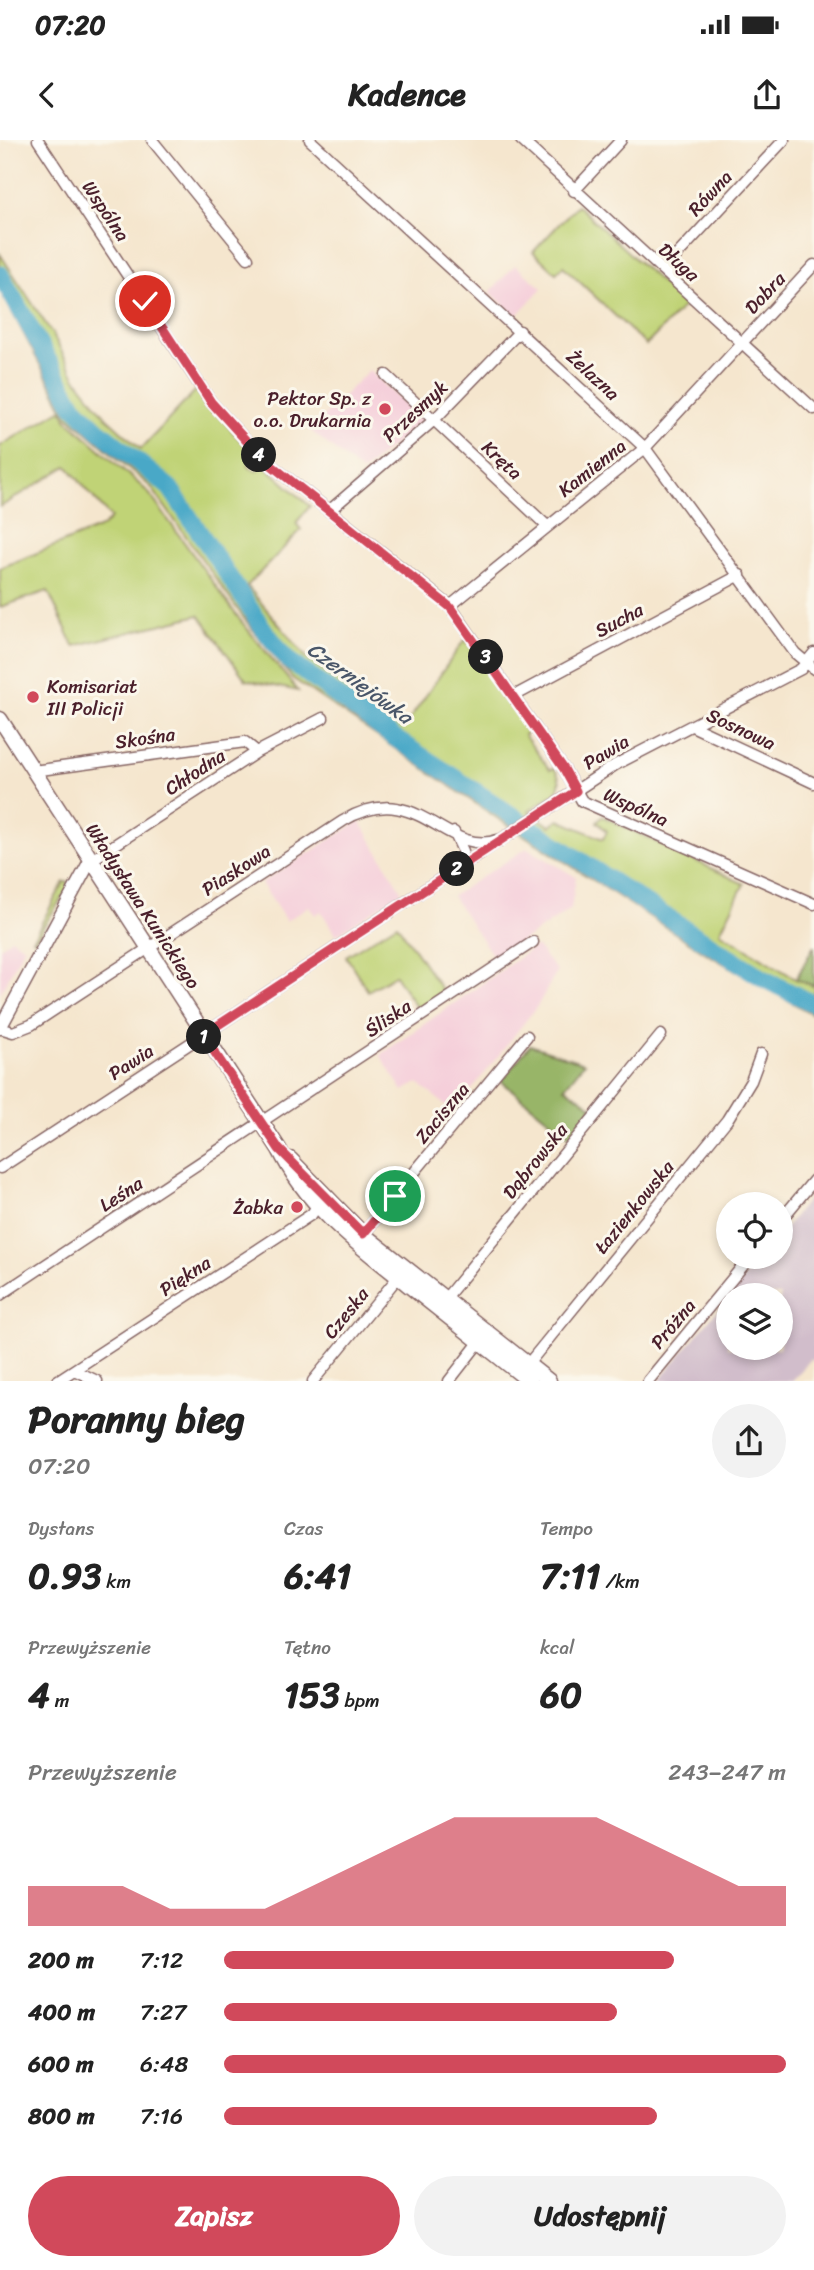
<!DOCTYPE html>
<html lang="pl">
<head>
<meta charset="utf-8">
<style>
  body { margin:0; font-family:Sriracha,sans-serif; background:#f2f2f2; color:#222; height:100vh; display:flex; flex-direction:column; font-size:26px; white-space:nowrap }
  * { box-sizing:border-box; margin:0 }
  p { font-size:23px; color:#767676 }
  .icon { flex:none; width:38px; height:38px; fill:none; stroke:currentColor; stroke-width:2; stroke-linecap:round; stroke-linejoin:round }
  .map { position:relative; height:1241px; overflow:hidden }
  .sheet { display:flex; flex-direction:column; background:#fff; flex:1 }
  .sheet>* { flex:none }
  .controls { position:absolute; left:716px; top:1052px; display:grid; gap:14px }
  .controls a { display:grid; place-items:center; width:77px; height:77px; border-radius:50%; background:#fff; box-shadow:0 4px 10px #0003; font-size:35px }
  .pin { position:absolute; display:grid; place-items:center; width:60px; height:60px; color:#fff; margin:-30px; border:4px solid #fff; border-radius:50%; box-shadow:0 2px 7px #0007 }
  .km { position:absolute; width:35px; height:35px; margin:-18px; border-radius:50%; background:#222; color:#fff; font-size:19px; line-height:35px; text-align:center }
  .round { display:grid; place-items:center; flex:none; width:74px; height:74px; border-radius:37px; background:#f2f2f2 }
  .head { display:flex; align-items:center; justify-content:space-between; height:119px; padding:0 28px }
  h1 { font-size:38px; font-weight:800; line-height:52px }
  .stats { display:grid; grid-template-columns:repeat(3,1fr); gap:10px; height:119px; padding:7px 28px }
  .stats div { display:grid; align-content:center }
  .stats b { font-size:35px; font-weight:800 }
  .stats small { font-size:19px; font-weight:400 }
  .stats p { font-size:19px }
  .chart { height:196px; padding:14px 28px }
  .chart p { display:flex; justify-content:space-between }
  .chart svg { width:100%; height:126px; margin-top:7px; fill:#d1495b; opacity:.7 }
  .action { display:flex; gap:14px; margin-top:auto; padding:14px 28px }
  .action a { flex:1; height:80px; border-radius:42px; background:#d1495b; color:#fff; font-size:28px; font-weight:800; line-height:80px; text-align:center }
  .action a+a { background:#f2f2f2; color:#222 }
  ul { padding:0 28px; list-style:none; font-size:23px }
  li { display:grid; grid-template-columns:112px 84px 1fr; align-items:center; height:52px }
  li i { height:18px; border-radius:9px; background:#d1495b }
  .status { display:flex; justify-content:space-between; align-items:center; height:49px; padding:0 35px; background:#fff; direction:ltr }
  .status svg { height:19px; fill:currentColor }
  header { display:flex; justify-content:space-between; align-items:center; height:91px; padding:0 28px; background:#fff; font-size:32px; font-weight:800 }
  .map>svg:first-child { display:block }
  .built { fill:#f5cfda }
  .industrial { fill:#d1bdcb }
  .green { fill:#c0d376; stroke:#857950; stroke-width:2 }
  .forest { fill:#98b567; stroke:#716a49; stroke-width:2 }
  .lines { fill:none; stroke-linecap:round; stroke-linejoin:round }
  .river { stroke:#48a8c7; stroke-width:18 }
  .minor-casing { stroke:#866564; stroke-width:13 }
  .tertiary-casing { stroke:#866564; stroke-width:15 }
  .secondary-casing { stroke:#866564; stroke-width:17 }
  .minor { stroke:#fff; stroke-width:10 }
  .tertiary { stroke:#fff; stroke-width:12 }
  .secondary { stroke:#fff; stroke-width:14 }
  .route-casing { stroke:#fff; stroke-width:14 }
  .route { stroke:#d1495b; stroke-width:9 }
  .poi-dot { fill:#d1495b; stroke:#fbf7ec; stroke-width:2.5 }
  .labels { text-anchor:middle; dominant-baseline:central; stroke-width:6; stroke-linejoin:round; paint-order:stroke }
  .street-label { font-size:19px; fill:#4a1f2b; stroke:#fbf7ec }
  .poi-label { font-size:19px; fill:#4a1f2b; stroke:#fbf7ec; text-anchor:end }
  .water-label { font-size:21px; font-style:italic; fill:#495669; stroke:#fbf7ec }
</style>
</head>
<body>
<div class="status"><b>07:20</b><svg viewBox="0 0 49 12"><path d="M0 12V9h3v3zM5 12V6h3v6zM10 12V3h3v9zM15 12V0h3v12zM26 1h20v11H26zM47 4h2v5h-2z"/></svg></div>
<header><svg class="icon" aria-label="back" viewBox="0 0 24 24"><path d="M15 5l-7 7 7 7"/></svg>Kadence<svg class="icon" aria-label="share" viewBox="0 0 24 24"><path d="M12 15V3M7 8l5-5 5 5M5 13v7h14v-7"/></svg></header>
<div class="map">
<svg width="814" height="1241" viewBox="0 0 814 1241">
  <rect width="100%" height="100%" fill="#fbf7ec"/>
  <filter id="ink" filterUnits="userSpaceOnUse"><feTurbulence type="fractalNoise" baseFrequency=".0143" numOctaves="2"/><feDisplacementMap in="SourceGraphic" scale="14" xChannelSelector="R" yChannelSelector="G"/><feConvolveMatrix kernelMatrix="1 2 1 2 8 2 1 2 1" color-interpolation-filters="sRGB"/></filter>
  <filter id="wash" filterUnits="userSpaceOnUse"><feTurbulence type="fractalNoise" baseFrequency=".00686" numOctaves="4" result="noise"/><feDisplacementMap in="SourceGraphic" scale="28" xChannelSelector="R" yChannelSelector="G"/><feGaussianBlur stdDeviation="1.57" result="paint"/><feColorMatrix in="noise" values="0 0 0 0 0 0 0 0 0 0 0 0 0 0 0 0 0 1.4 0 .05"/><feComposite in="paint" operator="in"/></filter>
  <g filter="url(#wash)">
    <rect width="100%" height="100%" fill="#f5e6ce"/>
    <path class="built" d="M515,125L542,148L516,176L490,152Z
      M369,230L422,280L362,332L310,290Z
      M360,681L402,752L336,795L321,771L315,775L309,766L286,781L261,743Z
      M527,708L576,737L571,769L495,819L452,756Z
      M11,798L24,807L0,854V808Z
      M536,806L557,831L538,865L454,972L418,943L403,951L380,915Z"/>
    <path class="industrial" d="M814,1052V1221L811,1219L792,1241H659L728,1157V1208H780V1155H730L761,1117L780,1116L781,1093Z"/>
    <path class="green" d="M577,65L685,165L646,205L563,126L556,133L533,112Z
      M0,114L53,195L75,237L107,278L141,309L197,249L254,316L248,325L256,331L264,325L310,366L296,383L301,390L247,446L306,517L405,586L465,499L531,589L524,595L550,630L554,628C571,652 545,658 529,671L550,686L559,680L603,699L607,691L597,682L602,676L744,744L720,792L796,839L814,846V875L709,815L494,676L292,538L243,477L151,347L67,275L0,149Z
      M62,269L66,279L148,352L240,480L298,551L246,540L199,475L74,506L48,451L0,467V428L104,386L111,378L67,326L0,367V306Z
      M64,742H68L69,747L35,800L33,799Z
      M397,784L444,853L418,870L395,835L368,851L346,816Z"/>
    <path class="forest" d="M814,806V846L796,839Z
      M530,905L584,923L565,947L593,967L569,996L501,941Z"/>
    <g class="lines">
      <path class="river" d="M0,134L74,266L96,288L170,348L265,491L288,520L393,597L648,765L766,840L814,864"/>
    </g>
  </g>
  <g filter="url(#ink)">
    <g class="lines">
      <g class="minor-casing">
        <path id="minor" d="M38,0L211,262L261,317L450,466L564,629L582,661L814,764
          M152,0L248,118
          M310,0L645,308L795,513L814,529
          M521,0L814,269
          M574,51L621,0
          M663,130L784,0
          M386,235L547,386
          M329,371L434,280L520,191
          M450,466L645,308L814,125
          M514,556L740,435
          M692,586L814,643
          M33,631L245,602L257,612
          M454,692L463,711L457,728
          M90,721L257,612L323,578
          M0,888L13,892L31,885L343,681C418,636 444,718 498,700
          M0,1028L615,625L801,529L814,513
          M780,1081L814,1040
          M360,1098L527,896
          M0,1155L533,802
          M441,1164L661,895
          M524,1229L727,980L751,941L761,914
          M74,1230L97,1241
          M57,1241L312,1074L319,1062
          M313,1241L394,1142L405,1136
          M449,1241L484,1196
          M648,1241L751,1116"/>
      </g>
      <g class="tertiary-casing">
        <path id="tertiary" d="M0,888L90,721"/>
      </g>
      <g class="secondary-casing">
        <path id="secondary" d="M0,579L279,1009C307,1067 357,1104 407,1144C447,1176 488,1208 529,1241
          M290,1019L363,1094L549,1241"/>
      </g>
      <use href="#minor" class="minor"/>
      <use href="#tertiary" class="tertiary"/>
      <use href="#secondary" class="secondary"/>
    </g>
  </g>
  <g class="lines" filter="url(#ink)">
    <g class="route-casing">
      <path id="route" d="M145,161L211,262L261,317L450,467L564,629L576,651L203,895L279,1009L363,1094L395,1056"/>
    </g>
    <use href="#route" class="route"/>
  </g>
  <g class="poi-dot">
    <circle cx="385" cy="269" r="7"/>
    <circle cx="33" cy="557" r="7"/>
    <circle cx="297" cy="1067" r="7"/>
  </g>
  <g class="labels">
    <g class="street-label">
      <text transform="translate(710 53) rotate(-47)">Równa</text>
      <text transform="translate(106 71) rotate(56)">Wspólna</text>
      <text transform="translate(679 122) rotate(42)">Długa</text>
      <text transform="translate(765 153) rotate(-47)">Dobra</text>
      <text transform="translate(593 235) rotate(43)">Żelazna</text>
      <text transform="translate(415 271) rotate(-43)">Przesmyk</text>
      <text transform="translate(502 320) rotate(43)">Kręta</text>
      <text transform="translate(592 328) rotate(-38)">Kamienna</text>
      <text transform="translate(619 480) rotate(-28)">Sucha</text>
      <text transform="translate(741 589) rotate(25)">Sosnowa</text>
      <text transform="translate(145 598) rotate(-8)">Skośna</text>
      <text transform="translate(606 612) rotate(-31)">Pawia</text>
      <text transform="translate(195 632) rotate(-33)">Chłodna</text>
      <text transform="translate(636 667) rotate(24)">Wspólna</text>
      <text transform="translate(236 730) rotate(-33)">Piaskowa</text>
      <text transform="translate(143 766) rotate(57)">Władysława Kunickiego</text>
      <text transform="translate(388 878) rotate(-34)">Śliska</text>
      <text transform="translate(131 922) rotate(-33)">Pawia</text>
      <text transform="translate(442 973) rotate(-50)">Zaciszna</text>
      <text transform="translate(535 1021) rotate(-51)">Dąbrowska</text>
      <text transform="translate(121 1054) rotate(-33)">Leśna</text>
      <text transform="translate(634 1067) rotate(-51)">Łazienkowska</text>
      <text transform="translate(185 1136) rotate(-33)">Piękna</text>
      <text transform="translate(346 1173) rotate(-51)">Czeska</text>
      <text transform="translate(673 1184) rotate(-50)">Próżna</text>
    </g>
    <g class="poi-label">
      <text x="371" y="258">Pektor Sp. z<tspan x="371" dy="22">o.o. Drukarnia</tspan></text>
      <text x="47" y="546" text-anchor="start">Komisariat<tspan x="47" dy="22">III Policji</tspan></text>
      <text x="283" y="1067">Żabka</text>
    </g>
    <g class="water-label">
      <text transform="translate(360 543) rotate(36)">Czerniejówka</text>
    </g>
  </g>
</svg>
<div class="controls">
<a><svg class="icon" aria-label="locate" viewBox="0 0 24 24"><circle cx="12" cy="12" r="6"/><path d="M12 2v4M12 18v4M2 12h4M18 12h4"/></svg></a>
<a><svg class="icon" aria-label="layers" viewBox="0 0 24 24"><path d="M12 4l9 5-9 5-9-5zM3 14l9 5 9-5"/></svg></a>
</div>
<div class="pin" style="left:395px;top:1056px;background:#1e9e55"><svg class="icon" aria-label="arrive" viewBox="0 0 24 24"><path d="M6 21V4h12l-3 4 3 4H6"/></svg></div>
<div class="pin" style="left:145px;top:161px;background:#d93025"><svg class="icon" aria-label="check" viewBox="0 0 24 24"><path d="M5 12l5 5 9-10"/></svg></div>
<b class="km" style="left:204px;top:897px">1</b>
<b class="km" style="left:457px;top:729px">2</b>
<b class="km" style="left:486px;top:517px">3</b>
<b class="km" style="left:259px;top:315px">4</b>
</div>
<section class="sheet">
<div class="head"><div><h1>Poranny bieg</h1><p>07:20</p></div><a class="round"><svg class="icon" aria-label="share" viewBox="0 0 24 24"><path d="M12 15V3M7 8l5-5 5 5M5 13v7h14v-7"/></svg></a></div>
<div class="stats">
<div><p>Dystans</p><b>0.93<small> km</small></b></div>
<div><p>Czas</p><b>6:41</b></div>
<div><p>Tempo</p><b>7:11<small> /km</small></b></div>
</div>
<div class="stats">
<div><p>Przewyższenie</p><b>4<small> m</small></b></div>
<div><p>Tętno</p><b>153<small> bpm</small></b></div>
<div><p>kcal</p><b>60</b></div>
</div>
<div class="chart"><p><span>Przewyższenie</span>243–247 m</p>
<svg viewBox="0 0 160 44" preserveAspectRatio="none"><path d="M0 44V30L10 30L20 30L30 38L40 38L50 38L60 30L70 22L80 14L90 6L100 6L110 6L120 6L130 14L140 22L150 30L160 30V44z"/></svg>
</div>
<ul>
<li><b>200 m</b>7:12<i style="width:80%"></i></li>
<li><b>400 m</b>7:27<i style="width:70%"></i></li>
<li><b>600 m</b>6:48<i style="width:100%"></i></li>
<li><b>800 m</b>7:16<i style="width:77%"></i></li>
</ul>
<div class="action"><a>Zapisz</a><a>Udostępnij</a></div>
</section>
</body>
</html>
